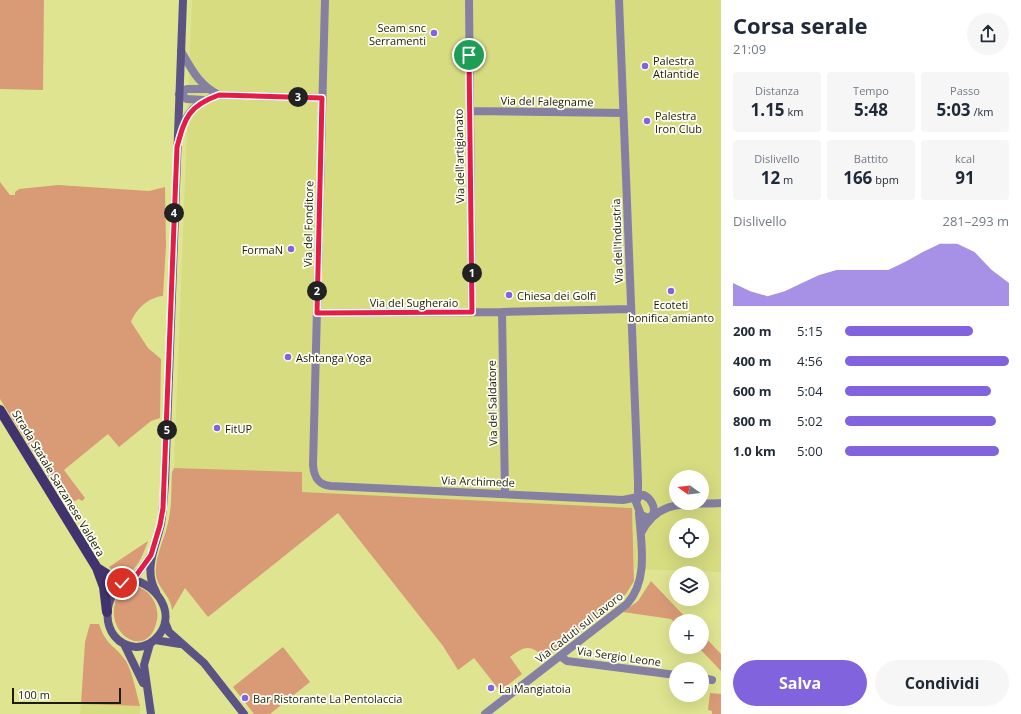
<!DOCTYPE html>
<html lang="it">
<head>
<meta charset="utf-8">
<style>
  body { margin:0; font-family:"Open Sans",sans-serif; background:#f6f6f7; color:#1f2937; height:100vh; display:flex; flex-direction:column; font-size:15px; white-space:nowrap }
  * { box-sizing:border-box; margin:0 }
  p { font-size:13px; color:#747a83 }
  .icon { flex:none; width:22px; height:22px; fill:none; stroke:currentColor; stroke-width:2; stroke-linecap:round; stroke-linejoin:round }
  .map { position:relative; flex:1; overflow:hidden }
  .details { display:flex; flex-direction:column; background:#fff; width:300px }
  .details>* { flex:none }
  .needle { width:26px; rotate:284deg }
  .buttons { position:absolute; left:669px; top:470px; display:grid; gap:8px }
  .buttons a { display:grid; place-items:center; width:40px; height:40px; border-radius:50%; background:#fff; box-shadow:0 4px 16px #0002; font-size:20px }
  .scale { position:absolute; left:12px; bottom:10px; width:109px; box-sizing:border-box; padding-left:4px; border:2px solid #1c1d00; border-top:0; font-size:11px; line-height:14px; white-space:nowrap; color:#1c1d00; -webkit-text-stroke:3px #fdfef6; paint-order:stroke }
  .pin { position:absolute; display:grid; place-items:center; width:34px; height:34px; color:#fff; margin:-17px; border:2px solid #fff; border-radius:50%; box-shadow:0 1px 4px #0007 }
  .km { position:absolute; width:20px; height:20px; margin:-10px; border-radius:50%; background:#222; color:#fff; font-size:11px; line-height:20px; text-align:center }
  .round { display:grid; place-items:center; flex:none; width:42px; height:42px; border-radius:21px; background:#f6f6f7 }
  .headline { display:flex; align-items:center; justify-content:space-between; height:68px; padding:0 12px }
  h1 { font-size:22px; font-weight:700; line-height:30px }
  .metrics { display:grid; grid-template-columns:repeat(3,1fr); gap:6px; height:68px; padding:4px 12px }
  .metrics div { display:grid; align-content:center; border-radius:4px; background:#f6f6f7; text-align:center }
  .metrics b { font-size:17px; font-weight:700 }
  .metrics small { font-size:11px; font-weight:400 }
  .metrics p { font-size:11px }
  .chart { height:112px; padding:8px 12px }
  .chart p { display:flex; justify-content:space-between }
  .chart svg { width:100%; height:72px; margin-top:4px; fill:#8263de; opacity:.7 }
  .action { display:flex; gap:8px; margin-top:auto; padding:8px 12px }
  .action a { flex:1; height:46px; border-radius:24px; background:#8263de; color:#fff; font-size:16px; font-weight:700; line-height:46px; text-align:center }
  .action a+a { background:#f6f6f7; color:#1f2937 }
  ul { padding:0 12px; list-style:none; font-size:13px }
  li { display:grid; grid-template-columns:64px 48px 1fr; align-items:center; height:30px }
  li i { height:10px; border-radius:5px; background:#8263de }
  main { display:flex; flex:1; min-height:0 }
  .map>svg:first-child { display:block }
  .built { fill:#d7dc80; fill-rule:evenodd }
  .green { fill:#d99b76 }
  .lines { fill:none; stroke-linecap:round; stroke-linejoin:round }
  .street { stroke:#8580a2; stroke-width:8 }
  .secondary { stroke:#5c5385; stroke-width:8 }
  .primary { stroke:#41336e; stroke-width:10 }
  .route-casing { stroke:#fff; stroke-width:8 }
  .route { stroke:#e11d48; stroke-width:5 }
  .poi-dot { fill:#8263de; stroke:#fdfef6; stroke-width:1.5 }
  .labels { text-anchor:middle; dominant-baseline:central; stroke-width:3.5; stroke-linejoin:round; paint-order:stroke }
  .poi-label { font-size:11px; fill:#1c1d00; stroke:#fdfef6; text-anchor:start }
  .street-label { font-size:11px; fill:#1c1d00; stroke:#fdfef6 }
</style>
</head>
<body>
<main>
<div class="map">
<svg width="721" height="714" viewBox="0 0 721 714">
  <rect width="100%" height="100%" fill="#dee490"/>
  <path class="built" d="M192,0H721V572L634,569L632,508L301,492L302,472L174,468ZM676,477H702V503H676ZM676,525H702V551H676Z
    M81,704L140,706V714H80Z"/>
  <path class="green" d="M0,0H44L43,90L0,89Z
    M0,182L10,195H15V192L19,189L58,185L149,191L165,187L166,245L163,296C149,297 136,309 131,322L148,348L161,359L160,418L151,421L119,447L108,434L64,470L85,498L82,501L79,499L66,505L0,399Z
    M174,468L302,472V492L632,508L634,581L626,594L619,600L546,657C529,646 527,644 510,657L522,674L500,691L474,658L458,670L443,646L338,513L208,617L185,588L172,610C171,596 158,589 156,575C154,556 166,537 169,518C172,504 171,487 172,472Z
    M148,541C142,558 131,588 109,567Z
    M651,581L689,621H676V624L671,619L623,612L638,601Z
    M131,586C148,586 160,604 157,620C149,661 106,636 115,603C117,594 122,589 131,586Z
    M90,624H99C106,646 115,645 126,661C133,674 136,692 140,706L81,704L85,642Z
    M702,634L721,654V671L698,647H702Z
    M283,647L310,682L270,714H254L233,687Z
    M710,693L721,694V714H712V711L708,710Z"/>
  <g class="lines">
    <path class="street" d="M325,0L313,465C314,477 318,485 331,486L623,500L638,497V481L619,0
      M469,0L472,312
      M181,51C192,70 199,85 219,95
      M203,100L187,99L179,94L187,89H207
      M470,111L623,113
      M180,135C186,111 195,103 219,95L322,98
      M502,312L505,493
      M317,313L502,312L631,309
      M644,495C651,499 656,507 653,515L648,518L641,515L636,502L639,496Z
      M641,533C659,498 687,505 721,503
      M560,656L567,661L676,675
      M702,678L712,680
      M485,714L627,604C649,580 641,543 639,513"/>
    <path class="secondary" d="M133,580C157,585 176,613 159,635C153,643 145,647 136,647C98,644 99,588 133,580Z
      M133,580L151,555
      M156,592C143,569 156,547 161,524C163,510 164,497 165,483L183,0
      M165,622L169,632L204,663L244,714
      M155,640L180,644
      M124,644L143,683
      M150,644L144,665L151,714"/>
    <path class="primary" d="M0,410L97,568L104,587L107,612
      M97,568L108,575L128,581"/>
  </g>
  <g class="lines">
    <g class="route-casing">
      <path id="route" d="M122,583L133,580L151,555L160,525L163,508L177,147C185,118 188,106 219,95L322,98L317,313L472,312L469,55"/>
    </g>
    <use href="#route" class="route"/>
  </g>
  <g class="poi-dot">
    <circle cx="434" cy="33" r="4"/>
    <circle cx="645" cy="66" r="4"/>
    <circle cx="647" cy="121" r="4"/>
    <circle cx="291" cy="249" r="4"/>
    <circle cx="671" cy="291" r="4"/>
    <circle cx="509" cy="295" r="4"/>
    <circle cx="288" cy="357" r="4"/>
    <circle cx="217" cy="428" r="4"/>
    <circle cx="491" cy="688" r="4"/>
    <circle cx="245" cy="698" r="4"/>
  </g>
  <g class="labels">
    <g class="poi-label">
      <text x="426" y="27" text-anchor="end">Seam snc<tspan x="426" dy="13">Serramenti</tspan></text>
      <text x="653" y="60">Palestra<tspan x="653" dy="13">Atlantide</tspan></text>
      <text x="655" y="115">Palestra<tspan x="655" dy="13">Iron Club</tspan></text>
      <text x="283" y="249" text-anchor="end">FormaN</text>
      <text x="517" y="295">Chiesa dei Golfi</text>
      <text x="671" y="304" text-anchor="middle">Ecoteti<tspan x="671" dy="13">bonifica amianto</tspan></text>
      <text x="296" y="357">Ashtanga Yoga</text>
      <text x="225" y="428">FitUP</text>
      <text x="499" y="688">La Mangiatoia</text>
      <text x="253" y="698">Bar Ristorante La Pentolaccia</text>
    </g>
    <g class="street-label">
      <text transform="translate(547 101) rotate(1)">Via del Falegname</text>
      <text transform="translate(459 156) rotate(-91)">Via dell'artigianato</text>
      <text transform="translate(308 224) rotate(-89)">Via del Fonditore</text>
      <text transform="translate(617 241) rotate(-92)">Via dell'Industria</text>
      <text x="414" y="302">Via del Sugheraio</text>
      <text transform="translate(492 403) rotate(-91)">Via del Saldatore</text>
      <text transform="translate(478 481) rotate(2)">Via Archimede</text>
      <text transform="translate(59 483) rotate(59)">Strada Statale Sarzanese Valdera</text>
      <text transform="translate(579 627) rotate(-38)">Via Caduti sul Lavoro</text>
      <text transform="translate(619 656) rotate(8)">Via Sergio Leone</text>
    </g>
  </g>
</svg>
<div class="buttons">
<a><svg class="needle" viewBox="-14 -14 28 28"><path d="M0-13l5 13h-10z" fill="#e53935"/><path d="M0 13l5-13h-10z" fill="#747a83"/></svg></a>
<a><svg class="icon" aria-label="locate" viewBox="0 0 24 24"><circle cx="12" cy="12" r="6"/><path d="M12 2v4M12 18v4M2 12h4M18 12h4"/></svg></a>
<a><svg class="icon" aria-label="layers" viewBox="0 0 24 24"><path d="M12 4l9 5-9 5-9-5zM3 14l9 5 9-5"/></svg></a>
<a>+</a>
<a>−</a>
</div>
<div class="scale">100 m</div>
<div class="pin" style="left:469px;top:55px;background:#1e9e55"><svg class="icon" aria-label="arrive" viewBox="0 0 24 24"><path d="M6 21V4h12l-3 4 3 4H6"/></svg></div>
<div class="pin" style="left:122px;top:583px;background:#d93025"><svg class="icon" aria-label="check" viewBox="0 0 24 24"><path d="M5 12l5 5 9-10"/></svg></div>
<b class="km" style="left:472px;top:273px">1</b>
<b class="km" style="left:317px;top:291px">2</b>
<b class="km" style="left:298px;top:97px">3</b>
<b class="km" style="left:174px;top:213px">4</b>
<b class="km" style="left:167px;top:430px">5</b>
</div>
<section class="details">
<div class="headline"><div><h1>Corsa serale</h1><p>21:09</p></div><a class="round"><svg class="icon" aria-label="share" viewBox="0 0 24 24"><path d="M12 15V3M7 8l5-5 5 5M5 13v7h14v-7"/></svg></a></div>
<div class="metrics">
<div><p>Distanza</p><b>1.15<small> km</small></b></div>
<div><p>Tempo</p><b>5:48</b></div>
<div><p>Passo</p><b>5:03<small> /km</small></b></div>
</div>
<div class="metrics">
<div><p>Dislivello</p><b>12<small> m</small></b></div>
<div><p>Battito</p><b>166<small> bpm</small></b></div>
<div><p>kcal</p><b>91</b></div>
</div>
<div class="chart"><p><span>Dislivello</span>281–293 m</p>
<svg viewBox="0 0 160 44" preserveAspectRatio="none"><path d="M0 44V30L10 35L20 38L30 35L40 30L50 25L60 22L70 22L80 22L90 22L100 17L110 11L120 6L130 6L140 11L150 22L160 30V44z"/></svg>
</div>
<ul>
<li><b>200 m</b>5:15<i style="width:78%"></i></li>
<li><b>400 m</b>4:56<i style="width:100%"></i></li>
<li><b>600 m</b>5:04<i style="width:89%"></i></li>
<li><b>800 m</b>5:02<i style="width:92%"></i></li>
<li><b>1.0 km</b>5:00<i style="width:94%"></i></li>
</ul>
<div class="action"><a>Salva</a><a>Condividi</a></div>
</section>
</main>
</body>
</html>
